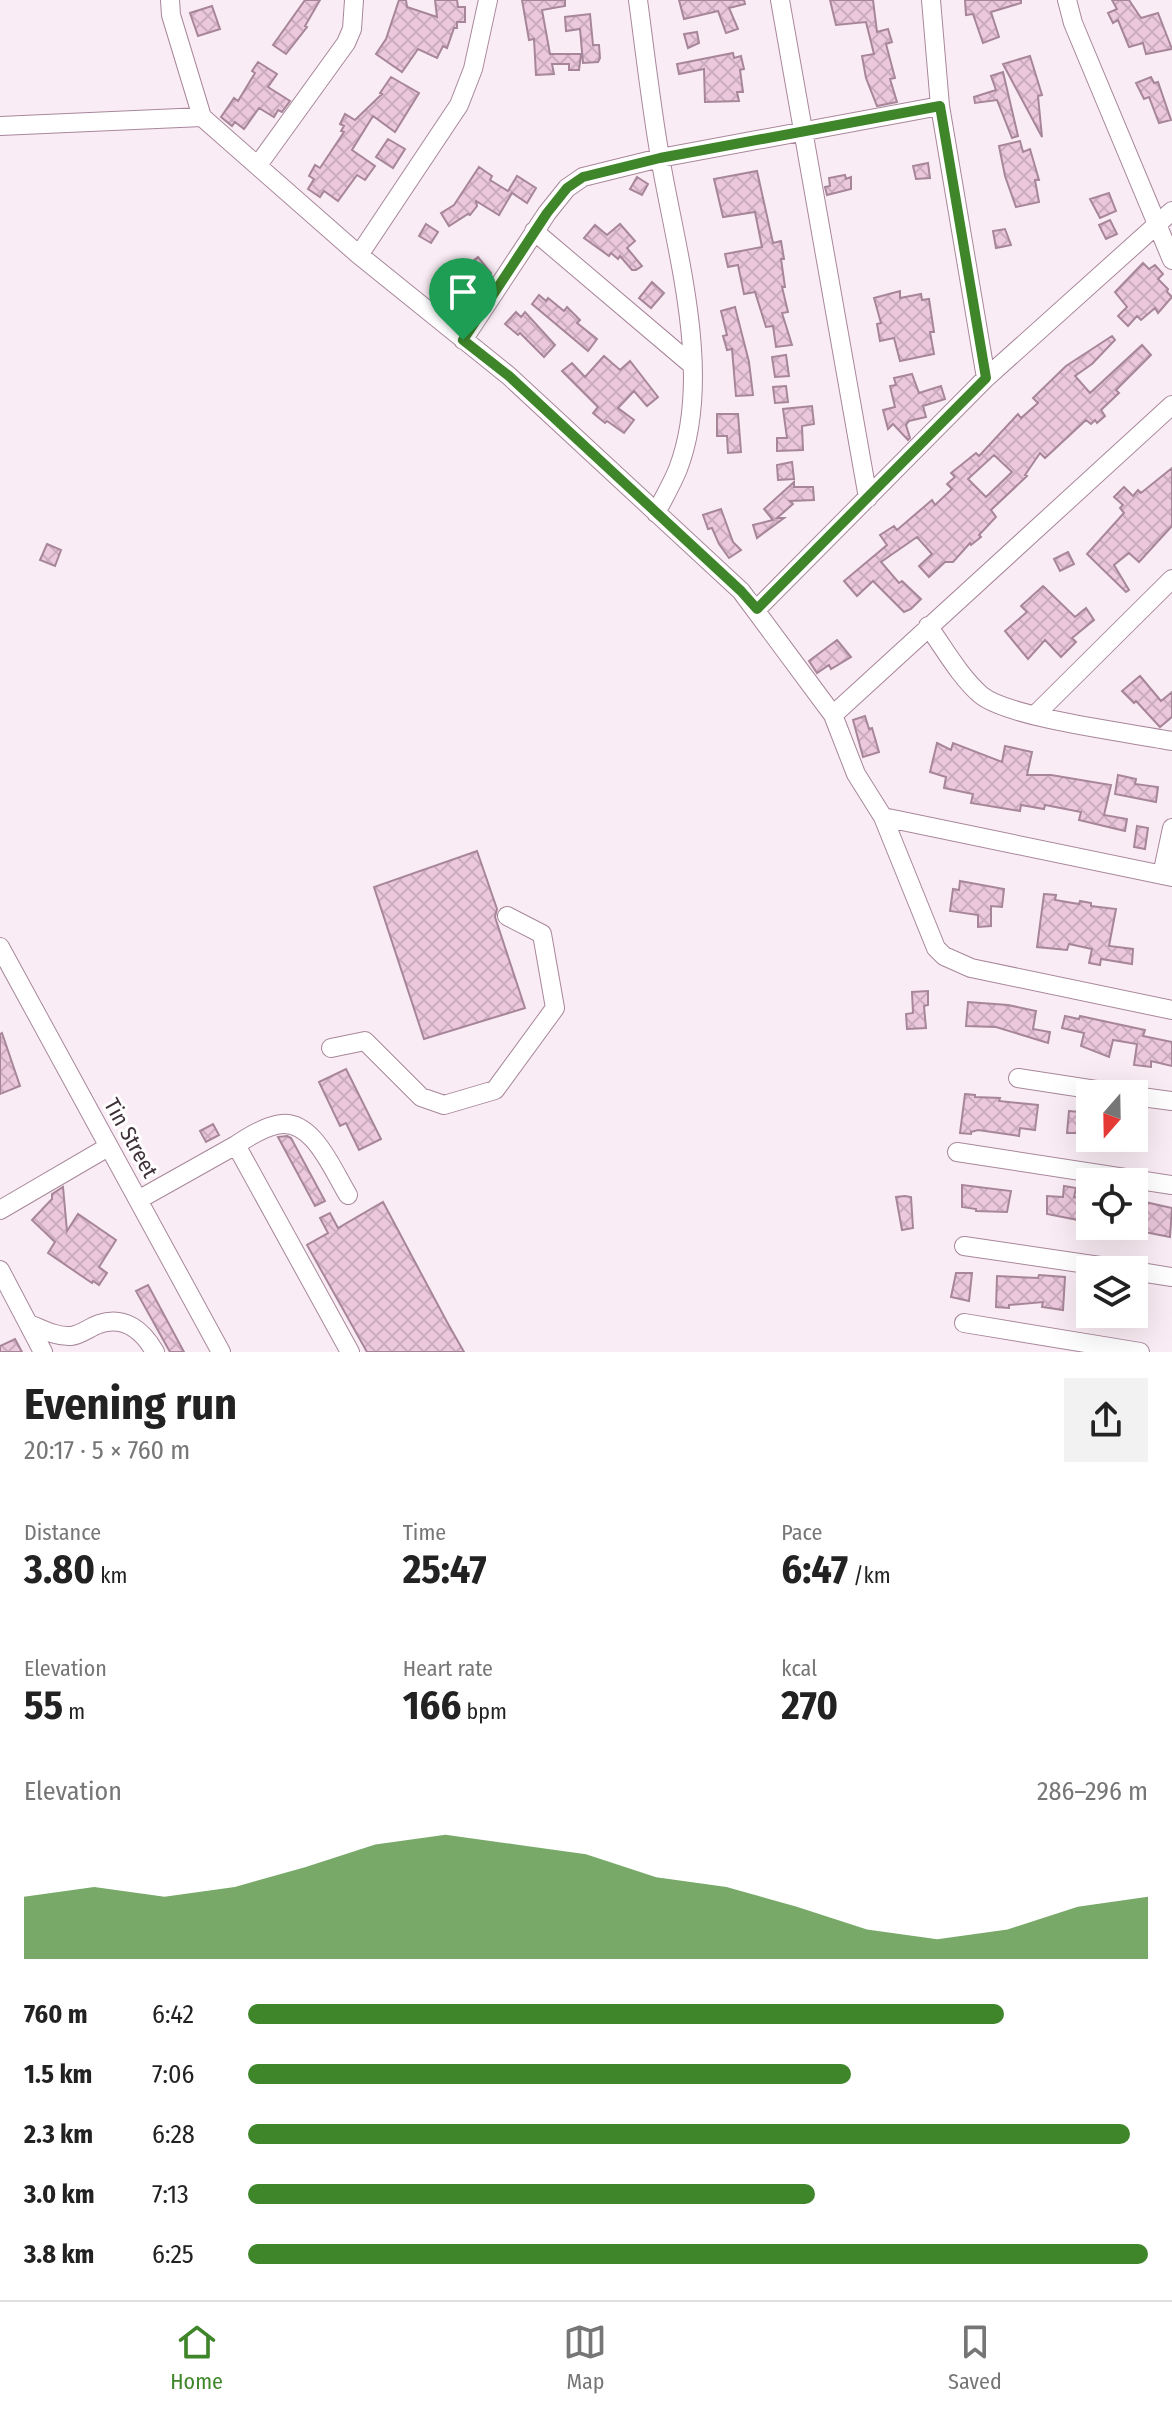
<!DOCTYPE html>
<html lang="en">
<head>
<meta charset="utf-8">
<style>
  body { margin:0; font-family:"Fira Sans Condensed",sans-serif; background:#f2f2f2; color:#222; height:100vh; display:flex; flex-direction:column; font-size:30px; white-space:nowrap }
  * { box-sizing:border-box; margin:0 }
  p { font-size:26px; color:#767676 }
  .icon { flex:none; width:44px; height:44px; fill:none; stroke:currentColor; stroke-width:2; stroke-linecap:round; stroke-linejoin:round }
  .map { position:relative; height:1352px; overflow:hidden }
  .panel { display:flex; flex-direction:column; background:#fff; flex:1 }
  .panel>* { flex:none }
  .needle { width:52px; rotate:200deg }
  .fabs { position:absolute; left:1076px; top:1080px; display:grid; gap:16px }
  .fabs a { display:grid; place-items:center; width:72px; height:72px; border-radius:0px; background:#fff; box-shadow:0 8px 32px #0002; font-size:40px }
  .pin { position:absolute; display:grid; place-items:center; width:68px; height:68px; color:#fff; margin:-82px -34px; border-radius:50% 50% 50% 0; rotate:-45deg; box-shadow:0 0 8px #0007 }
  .pin .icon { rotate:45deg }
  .round { display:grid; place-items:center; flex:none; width:84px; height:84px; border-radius:0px; background:#f2f2f2 }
  .overview { display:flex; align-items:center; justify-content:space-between; height:136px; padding:0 24px }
  h1 { font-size:44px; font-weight:700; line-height:60px }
  .metrics { display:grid; grid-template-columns:repeat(3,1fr); gap:12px; height:136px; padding:8px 24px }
  .metrics div { display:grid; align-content:center }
  .metrics b { font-size:40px; font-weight:700 }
  .metrics small { font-size:22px; font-weight:400 }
  .metrics p { font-size:22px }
  .chart { height:224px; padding:16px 24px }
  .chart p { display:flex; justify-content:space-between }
  .chart svg { width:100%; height:144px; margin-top:8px; fill:#3f852a; opacity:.7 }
  ul { padding:0 24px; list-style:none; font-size:26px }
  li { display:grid; grid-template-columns:128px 96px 1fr; align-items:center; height:60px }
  li i { height:20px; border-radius:10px; background:#3f852a }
  .tabs { display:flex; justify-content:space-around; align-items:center; height:112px; border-top:2px solid #e0e0e0; background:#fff; font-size:22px; color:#767676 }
  .tabs a { display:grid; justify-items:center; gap:4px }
  .tabs .on { color:#3f852a }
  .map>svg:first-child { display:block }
  .building { fill:url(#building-cross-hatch); stroke:#a78699; stroke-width:2; fill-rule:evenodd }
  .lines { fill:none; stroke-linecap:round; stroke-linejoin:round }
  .minor-casing { stroke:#a8879b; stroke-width:20 }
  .minor { stroke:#fff; stroke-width:18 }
  .route-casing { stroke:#fff; stroke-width:16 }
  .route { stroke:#3f852a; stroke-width:10 }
  .labels { text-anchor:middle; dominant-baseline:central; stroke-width:6; stroke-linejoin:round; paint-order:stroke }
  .street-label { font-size:22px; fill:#3d3038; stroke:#fefefe }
</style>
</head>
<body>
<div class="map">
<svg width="1172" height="1352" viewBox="0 0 1172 1352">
  <defs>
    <pattern id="building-cross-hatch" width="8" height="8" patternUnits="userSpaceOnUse" patternTransform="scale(2)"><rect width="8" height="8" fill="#ecc8dd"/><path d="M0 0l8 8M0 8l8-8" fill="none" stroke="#cbacbe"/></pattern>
  </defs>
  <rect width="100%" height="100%" fill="#faecf4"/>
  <path class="building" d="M305,0H320L305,26L307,27L286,54L273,45Z
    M399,0H406L407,7L437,17L435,0H457L458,7H465V22H457V28H454L447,48L443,46L437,58L418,49L402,72L376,54L386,39Z
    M522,0H565V6L542,10L550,54H581L579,70H569V64H552L554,74L536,75L534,39L529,40Z
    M679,0H744L745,4L729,8L738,29L726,33L718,11L684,19Z
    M830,0H873L877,32L888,29L892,42L886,44L895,78L890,79L897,102L877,106L866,78L862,56L874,54L866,22L836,25Z
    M965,0H1021V3L991,12L999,37L983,43L973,14L966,15Z
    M1112,0H1129L1141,18L1158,13L1172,49L1146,54L1143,43L1129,47L1118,20L1113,23L1108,13L1117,9Z
    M212,6L220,29L198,36L190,13Z
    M590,14L593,45H599L600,58L598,62L583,63L580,29L566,31L565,17Z
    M697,32L699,43L688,48L684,34Z
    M733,53L734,58L741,56L744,69L740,70L743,92H737L739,101L705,102L704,69L679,74L677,64Z
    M1030,56L1042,95L1038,96L1042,137L1003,64Z
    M258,62L277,74L268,87L290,101L282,112L278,110L274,117L259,108L244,129L235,122L232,126L221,117L234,98L238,101L255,73L252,71Z
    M1003,72L1018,136L1012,138L997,100L975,103L974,97L996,90L991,76Z
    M391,77L419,93L395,132L373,116L352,150L375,166L365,180L357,175L338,201L324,191L320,197L308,189L314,179L309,176L315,165L320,168L344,132L341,131L344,126L340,124L345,114L355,120L382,94L380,93Z
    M1151,77L1154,83L1158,82L1171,120L1159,123L1149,97L1144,99L1136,83Z
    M388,139L405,149L393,168L376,157Z
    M1020,141L1023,152L1030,149L1039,180H1035L1039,202L1016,207L1005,176L999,146Z
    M928,163L930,178L916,179L913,166Z
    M479,167L492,176L490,180L508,191L517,176L536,188L527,203L512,193L499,215L476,201L477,206L470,215L468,214L449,226L441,213L454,205Z
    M757,171L773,243L781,241L784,259H781L785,287H782L788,312L782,313L792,345L776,347L773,326L766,327L755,292L744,294L738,265L728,267L725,254L762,247L755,212L723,217L714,179Z
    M845,175L846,179L851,177V189L827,195L825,187L830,186L829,178Z
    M637,177L648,184L642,195L630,189Z
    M1109,193L1116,211L1100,218L1090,199Z
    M1110,220L1117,234L1106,239L1099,225Z
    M426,224L438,232L431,243L419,236Z
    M620,224L635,241L627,248L642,266L636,270H632L620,256L618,259L611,253L609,256L584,238L595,225L607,235Z
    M1005,229L1011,245L996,248L993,231Z
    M478,257L491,273L481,281L466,267Z
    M1143,263L1149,269L1155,265L1163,274L1158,279L1168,289L1167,292L1172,297L1158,313L1155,308L1141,320L1137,316L1128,326L1118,316L1127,307L1115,292Z
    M450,276L455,293L444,296L440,279Z
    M652,282L664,293L651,308L639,298Z
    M900,291V298L921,294L922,300L929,299L934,332H930L934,354L900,361L894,338L880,341L877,324L881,323L874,298Z
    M539,295L546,301L548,298L564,311L567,307L580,320L577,323L597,339L588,351L532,304Z
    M735,307L749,362L753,395L736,396L732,349L727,350L723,336L727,335L721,311Z
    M516,312L521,317L525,312L555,345L544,357L520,333L518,335L505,324Z
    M1112,336L1115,340L1092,364L1075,376L1090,393L1142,345L1151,355L1116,390L1119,393L1101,410L1105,416L1097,423L1095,420L1091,424L1086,420L1045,458L1040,453L1025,475L1027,476L991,510L996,517L979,535L981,537L971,545L970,543L953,562H945L929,577L919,566L932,554L917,537L881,562L899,583L902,581L921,599L911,609L904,612L873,581L857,596L844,581L887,545L880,535L894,526L897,530L932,500L935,505L952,489L947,484L955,477L951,473L976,453L979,456L1018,414L1021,418L1038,403L1033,398L1066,366ZM994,455L1012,472L986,497L968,479Z
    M786,355L789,376L775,377L772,357Z
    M604,356L620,370L630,361L658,397L647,406L634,391L618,408L634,420L624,433L607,421L605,423L593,413L598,407L562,371L572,363L585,377Z
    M912,374L919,393L941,386L945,399L923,406L926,417L909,421L906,425L910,438L908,440L893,424L888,429L883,410L895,407L890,386L896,385L894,378Z
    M786,386L788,402L775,403L773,387Z
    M812,406L814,424L802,426L803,450L777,451V438H787L783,409Z
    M717,414H738L741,452L728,453L727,436H717Z
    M792,462L794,479L778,480L777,465Z
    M1172,468V526L1139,562L1129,553L1114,565L1129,590L1126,592L1087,554L1124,513L1120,508L1123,505L1114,497L1124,487L1133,496L1138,490L1141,493Z
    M794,482V487H813L814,500L790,501L793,504L777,518H784L757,538L753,525L773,520L764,509Z
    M721,509L733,542L741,550L729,558L719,544L712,528L708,529L703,515Z
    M47,544L61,550L55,566L40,560Z
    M1068,552L1074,564L1060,571L1054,559Z
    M1043,586L1075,617L1086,608L1094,620L1072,638L1076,642L1061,657L1045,640L1028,659L1005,631L1027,612L1021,606Z
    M837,640L851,657L831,669L829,665L817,673L809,661Z
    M1140,676L1161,701L1172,692V717L1160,727L1136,701L1134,703L1122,691Z
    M865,716L869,729L872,728L879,752L863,757L853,720Z
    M937,743L951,750L953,743L1002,762L1005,746L1032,752L1027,775H1051L1111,785L1104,815L1127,819L1125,831L1079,820L1081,812L1045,805L1044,809L1021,805L1020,811L971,803L973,794L944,788L946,777L930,772Z
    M1118,775L1136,779L1135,784L1158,787L1156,802L1115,794Z
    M1137,826L1148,828L1145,849L1134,847Z
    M477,851L497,909L495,917L525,1008L424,1039L374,887Z
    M960,881L1004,889L1002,907L991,906V926L978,927V915L950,911L953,889L959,890Z
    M1044,894L1056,895L1055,900L1079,904L1080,901L1091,903V906L1116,909L1109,946L1133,949L1132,964L1101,959L1100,965L1089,963L1092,949L1069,944L1067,950L1037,947Z
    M928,991V1005L924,1006L926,1028L907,1029L906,1014L913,1013L912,992Z
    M968,1002L1008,1005L1036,1011L1033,1029L1050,1032L1048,1043L996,1027L966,1026Z
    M1065,1016L1079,1019L1080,1016L1145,1030L1143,1036L1172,1042V1066L1151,1061V1067L1134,1065L1137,1044L1113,1040L1109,1057L1081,1046L1084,1033L1062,1028Z
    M2,1033L20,1086L0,1094V1034Z
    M346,1069L381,1139L359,1150L346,1123L340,1126L319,1082Z
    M965,1094L975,1095V1097L1000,1098L999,1101L1038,1105L1035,1130L1020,1128L1019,1136L978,1130L971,1132V1134L960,1133Z
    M1069,1111L1090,1113V1133H1067Z
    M213,1124L219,1135L206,1142L200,1131Z
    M287,1136L291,1138L325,1201L315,1206L278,1137Z
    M962,1185L1011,1191L1007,1212L976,1211V1209L962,1207Z
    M1064,1186L1076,1188L1074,1197L1088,1200L1083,1221L1047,1214V1196L1063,1197Z
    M63,1187L67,1231L78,1214L116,1240L99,1267L107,1273L99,1285L93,1281L92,1283L48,1253L55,1242L32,1220L52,1199V1194Z
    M905,1196L911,1197L913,1228L902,1230L896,1197Z
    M383,1202L447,1322L464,1352H367L307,1245L328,1233L320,1218L330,1213L338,1228Z
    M1145,1202L1172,1208L1170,1237L1134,1230V1205H1144Z
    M956,1273H972L969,1301L951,1297Z
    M1039,1275L1065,1277L1063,1310L1042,1307L1043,1302L1009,1305V1308L996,1307L997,1276L1038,1278Z
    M148,1285L184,1352H170L136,1291Z
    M15,1339L22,1352H0V1346Z"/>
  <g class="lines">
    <g class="minor-casing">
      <path id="minor" d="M170,0L171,15L202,117L359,255L509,376L741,591L833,715L856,774L883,817L936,948L944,956L971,968L1172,1010
        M638,0C645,52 651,105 660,157C676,252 714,375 678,469C672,484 663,499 656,513
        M780,0L868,498
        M931,0L940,106L986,378
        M1067,0L1073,23L1172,260
        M0,126L202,117
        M258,165L346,43L352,29L354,0
        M534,231L692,365
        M359,255L459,105L473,69L488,0
        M463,340L547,213L567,188L583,177L660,158L940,106
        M757,609L986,378L1172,211
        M928,626C944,648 960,677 981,695C1009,718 1131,733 1172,741
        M833,715L1172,405
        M1035,715L1172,579
        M883,817L1172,877
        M1162,875L1172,828
        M0,947L221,1352
        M331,1048L365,1041L421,1097L444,1105L495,1090L555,1008L542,934L507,916
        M1018,1078L1122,1094
        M1134,1096L1172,1101
        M236,1145C248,1137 262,1128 276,1125C312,1115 333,1171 348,1195
        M957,1152L1172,1185
        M138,1200L236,1145L350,1352
        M0,1210L108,1147
        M964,1246L1127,1270
        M0,1270L43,1352
        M1134,1271L1172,1277
        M964,1323L1140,1352
        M29,1324C42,1329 56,1337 71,1336C81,1335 90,1327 99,1324C125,1315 143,1331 155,1352"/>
    </g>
    <use href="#minor" class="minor"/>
  </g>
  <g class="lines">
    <g class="route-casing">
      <path id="route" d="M940,106L986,378L757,609L741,591L509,376L463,340L547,213L567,188L583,177L660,158Z"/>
    </g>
    <use href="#route" class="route"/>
  </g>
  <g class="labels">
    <g class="street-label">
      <text transform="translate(131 1138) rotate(61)">Tin Street</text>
    </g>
  </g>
</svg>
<div class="fabs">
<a><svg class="needle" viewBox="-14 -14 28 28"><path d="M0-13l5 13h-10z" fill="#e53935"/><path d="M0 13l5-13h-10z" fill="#767676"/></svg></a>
<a><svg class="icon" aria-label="locate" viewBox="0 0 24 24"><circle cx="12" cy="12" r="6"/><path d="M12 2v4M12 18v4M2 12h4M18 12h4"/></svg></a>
<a><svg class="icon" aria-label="layers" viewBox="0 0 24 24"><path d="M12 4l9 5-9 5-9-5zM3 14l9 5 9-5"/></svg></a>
</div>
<div class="pin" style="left:463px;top:340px;background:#1e9e55"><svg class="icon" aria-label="arrive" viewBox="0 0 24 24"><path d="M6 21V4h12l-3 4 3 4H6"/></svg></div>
</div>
<section class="panel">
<div class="overview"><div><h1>Evening run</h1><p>20:17 · 5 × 760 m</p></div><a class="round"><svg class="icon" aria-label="share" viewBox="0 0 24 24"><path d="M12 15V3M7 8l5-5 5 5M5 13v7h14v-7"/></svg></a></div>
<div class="metrics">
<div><p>Distance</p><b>3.80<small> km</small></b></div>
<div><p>Time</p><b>25:47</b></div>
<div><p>Pace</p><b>6:47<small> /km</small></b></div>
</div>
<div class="metrics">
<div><p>Elevation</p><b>55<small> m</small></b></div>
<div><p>Heart rate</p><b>166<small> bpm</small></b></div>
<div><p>kcal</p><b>270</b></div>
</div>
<div class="chart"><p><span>Elevation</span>286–296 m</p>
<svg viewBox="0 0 160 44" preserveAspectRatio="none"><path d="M0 44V25L10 22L20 25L30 22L40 16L50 9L60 6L70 9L80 12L90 19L100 22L110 28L120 35L130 38L140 35L150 28L160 25V44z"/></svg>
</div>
<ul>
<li><b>760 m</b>6:42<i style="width:84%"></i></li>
<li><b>1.5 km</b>7:06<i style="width:67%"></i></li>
<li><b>2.3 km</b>6:28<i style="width:98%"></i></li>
<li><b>3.0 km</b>7:13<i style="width:63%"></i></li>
<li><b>3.8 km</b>6:25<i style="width:100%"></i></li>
</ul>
</section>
<nav class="tabs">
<a class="on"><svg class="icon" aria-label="home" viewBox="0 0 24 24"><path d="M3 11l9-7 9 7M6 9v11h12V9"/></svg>Home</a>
<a><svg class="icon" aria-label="map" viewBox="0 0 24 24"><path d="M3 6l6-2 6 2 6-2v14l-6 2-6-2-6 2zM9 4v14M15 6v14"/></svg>Map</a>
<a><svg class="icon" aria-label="saved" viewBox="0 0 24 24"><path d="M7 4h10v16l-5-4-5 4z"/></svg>Saved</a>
</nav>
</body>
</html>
